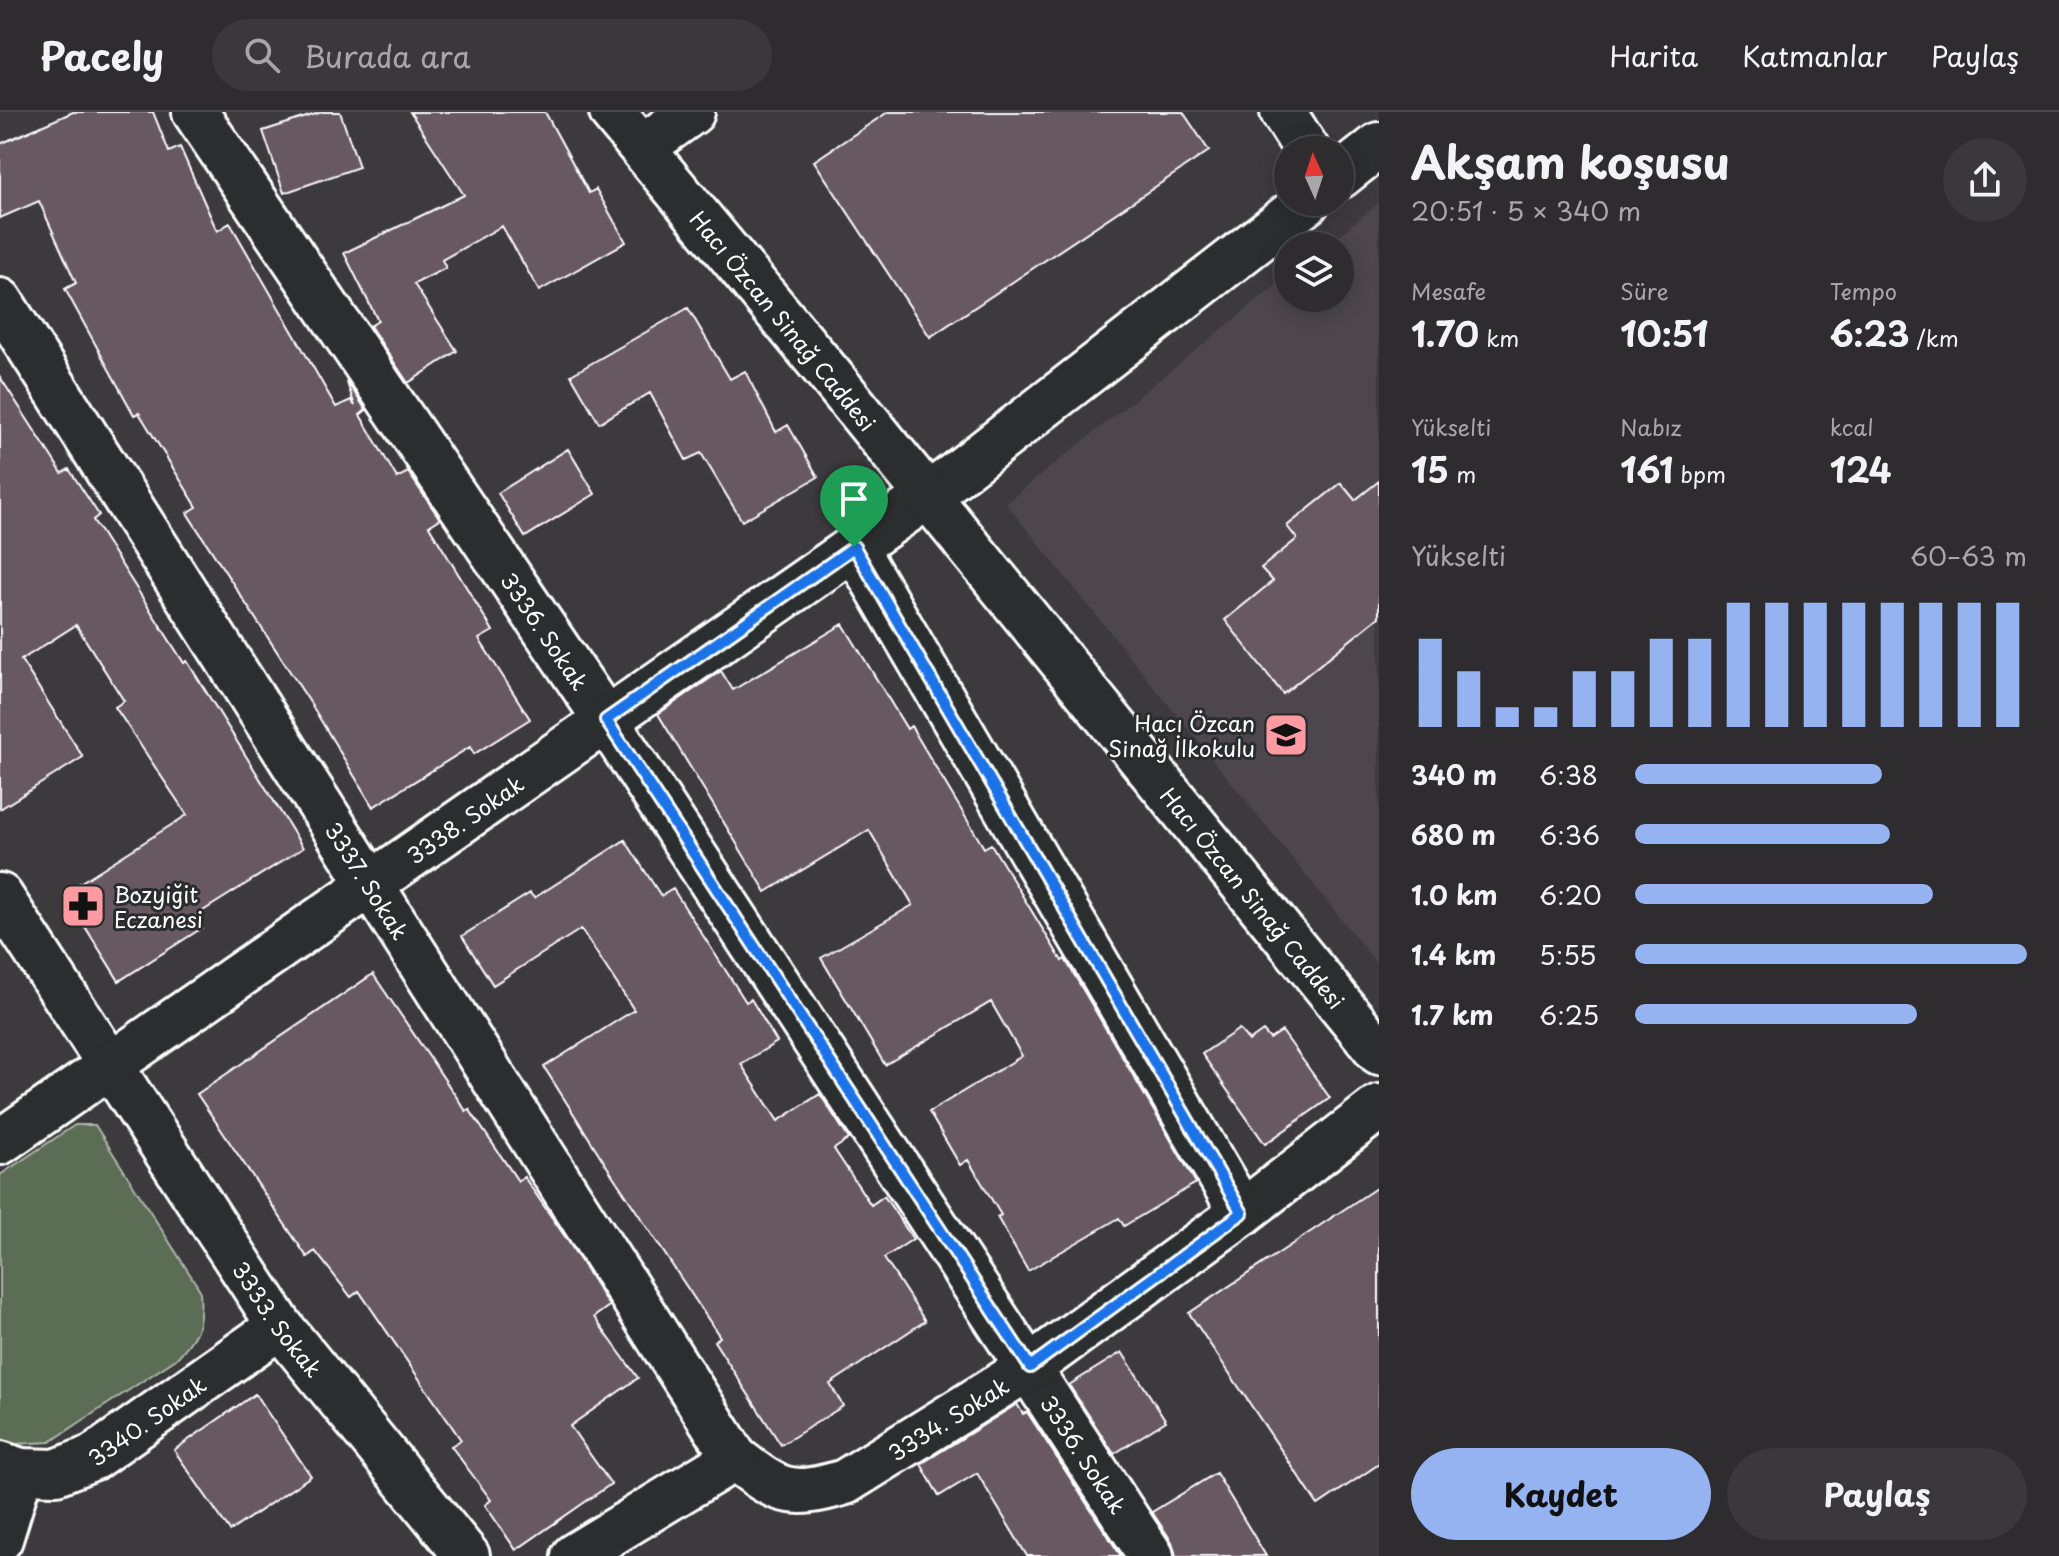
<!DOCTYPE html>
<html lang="tr">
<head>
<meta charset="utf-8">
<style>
  body { margin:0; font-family:"Playpen Sans",sans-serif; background:#3a383a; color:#f1f3f6; height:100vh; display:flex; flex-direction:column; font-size:30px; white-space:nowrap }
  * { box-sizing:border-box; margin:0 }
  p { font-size:26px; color:#a7a7aa }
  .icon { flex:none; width:44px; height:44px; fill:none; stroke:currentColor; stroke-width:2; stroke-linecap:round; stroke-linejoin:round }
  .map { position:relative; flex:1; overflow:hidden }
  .side { display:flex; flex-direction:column; background:#2e2c2e; width:680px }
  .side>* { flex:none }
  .needle { width:52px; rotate:357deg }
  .buttons { position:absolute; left:1274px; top:24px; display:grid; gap:16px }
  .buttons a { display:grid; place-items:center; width:80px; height:80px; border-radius:50%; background:#2e2c2e; box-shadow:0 4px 20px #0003,0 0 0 2px #49484a; font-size:40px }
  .pin { position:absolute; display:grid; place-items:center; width:68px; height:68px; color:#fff; margin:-82px -34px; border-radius:50% 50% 50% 0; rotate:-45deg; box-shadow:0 0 8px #0007 }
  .pin .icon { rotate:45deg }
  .round { display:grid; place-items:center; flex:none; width:84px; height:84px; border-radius:42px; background:#3a383a }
  .head { display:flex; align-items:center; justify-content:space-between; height:136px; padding:0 32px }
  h1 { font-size:44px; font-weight:700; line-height:60px }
  .metrics { display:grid; grid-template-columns:repeat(3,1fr); gap:12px; height:136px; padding:8px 32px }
  .metrics div { display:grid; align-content:center }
  .metrics b { font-size:34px; font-weight:700 }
  .metrics small { font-size:22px; font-weight:400 }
  .metrics p { font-size:22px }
  .chart { height:224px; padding:16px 32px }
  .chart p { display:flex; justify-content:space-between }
  .chart svg { width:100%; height:144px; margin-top:8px; stroke:#95b2f1; stroke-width:6 }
  .cta { display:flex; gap:16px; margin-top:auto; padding:16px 32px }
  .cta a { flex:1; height:92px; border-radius:48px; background:#95b2f1; color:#111; font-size:32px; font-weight:700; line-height:92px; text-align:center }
  .cta a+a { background:#3a383a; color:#f1f3f6 }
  ul { padding:0 32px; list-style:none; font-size:26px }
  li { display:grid; grid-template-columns:128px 96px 1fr; align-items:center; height:60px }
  li i { height:20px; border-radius:10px; background:#95b2f1 }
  header { display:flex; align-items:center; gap:48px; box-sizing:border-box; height:112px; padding:0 40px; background:#2e2c2e; border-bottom:2px solid #49484a }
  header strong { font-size:38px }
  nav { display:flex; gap:44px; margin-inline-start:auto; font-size:28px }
  .search { width:560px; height:72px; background:#3a383a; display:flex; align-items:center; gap:20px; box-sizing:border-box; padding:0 28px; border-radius:44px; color:#a7a7aa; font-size:30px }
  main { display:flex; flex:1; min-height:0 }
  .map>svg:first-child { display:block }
  .built { fill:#4e474d }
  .green { fill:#5b6d56; stroke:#adb6aa; stroke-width:2 }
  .building { fill:#685862; stroke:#fff; stroke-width:2 }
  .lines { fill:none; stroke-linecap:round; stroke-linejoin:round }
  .minor-casing { stroke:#fff; stroke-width:50 }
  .tertiary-casing { stroke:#fff; stroke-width:50 }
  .minor { stroke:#2a2d2e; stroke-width:44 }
  .tertiary { stroke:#2a2d2e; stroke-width:44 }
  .route-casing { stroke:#fff; stroke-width:16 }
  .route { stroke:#1a73e8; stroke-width:10 }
  .labels { text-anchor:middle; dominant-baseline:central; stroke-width:6; stroke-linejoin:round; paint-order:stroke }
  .street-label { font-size:22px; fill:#fff; stroke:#2a2d2e }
  .poi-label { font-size:22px; fill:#fff; stroke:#2a2d2e; text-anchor:end }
</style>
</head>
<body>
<header>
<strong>Pacely</strong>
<div class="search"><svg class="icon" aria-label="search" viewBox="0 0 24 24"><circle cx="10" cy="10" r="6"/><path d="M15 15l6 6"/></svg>Burada ara</div>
<nav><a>Harita</a><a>Katmanlar</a><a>Paylaş</a></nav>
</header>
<main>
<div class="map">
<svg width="1379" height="1444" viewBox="0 0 1379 1444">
  <rect width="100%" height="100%" fill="#3d3a3e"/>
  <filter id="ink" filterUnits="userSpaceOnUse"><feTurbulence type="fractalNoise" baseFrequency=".0125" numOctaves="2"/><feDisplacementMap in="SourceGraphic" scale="16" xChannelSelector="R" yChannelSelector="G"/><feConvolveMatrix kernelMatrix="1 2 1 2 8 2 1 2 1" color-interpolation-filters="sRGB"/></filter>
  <g filter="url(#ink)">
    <path class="built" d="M1379,91V854L1006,391L1288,164V186H1340V134H1326Z"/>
    <path class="green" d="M75,1013H95L200,1178C202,1213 200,1221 176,1247L50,1330L15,1332L0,1328V1063Z"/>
    <path class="building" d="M73,0H153L169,40L180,35L217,119L230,111L336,295L351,288L355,294L346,268L366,298L360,303L397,366L408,360L440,407L429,414L493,519L479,527L530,607L474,642L470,635L373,695L311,592L187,401L197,395L139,301L134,303L65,177L76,171L39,89L0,106V32Z
      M322,0H340L359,55L284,81L263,19Z
      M410,0H545L589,81L596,77L626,130L539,179L502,114L442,148L446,156L414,172L457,239L408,271L370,214L378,209L344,141L464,83Z
      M888,0H1183L1209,39L930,225L814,49Z
      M688,196L730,267L745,259L776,320L788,313L818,365L742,409L701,341L686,348L650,281L599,311L571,263Z
      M0,265L62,361L69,357L99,403L93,408L184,551L187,549L303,736L195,804L202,816L119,869L64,781L187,703L115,595L124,589L76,513L21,548L83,645L0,697Z
      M568,337L595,382L525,425L498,381Z
      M1379,369V505L1283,582L1225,508L1273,469L1261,456L1297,427L1287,414L1341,371L1355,388Z
      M843,512L907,617L911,614L984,736L991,732L1062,849L1065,847L1196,1071L1124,1114L1119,1106L1028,1159L997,1105L1001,1103L968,1048L960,1053L929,1000L1022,944L991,890L885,953L821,846L913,793L869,718L766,780L658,602L721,559L733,578Z
      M625,728L661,784L673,777L746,890L751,887L777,930L741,952L778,1009L820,982L849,1027L834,1037L871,1093L884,1084L913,1127L884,1146L925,1209L830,1272L843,1294L781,1333L714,1229L720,1225L613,1064L544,955L634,898L581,817L493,873L462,824L530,781L534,786Z
      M373,862L466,999L469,997L518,1069L524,1065L568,1129L609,1194L594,1205L638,1266L570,1314L611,1372L516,1438L485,1393L491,1388L451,1334L461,1328L359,1179L351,1185L315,1139L307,1145L197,982Z
      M1239,917L1249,929L1263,919L1270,927L1282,919L1330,986L1265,1032L1202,942Z
      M1379,1074V1352L1318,1393L1189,1201Z
      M1122,1240L1166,1309L1114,1342L1069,1273Z
      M255,1282L311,1364L230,1419L174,1338Z
      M1017,1292L1023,1302L1027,1300L1121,1444H1027L977,1361L939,1384L921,1352Z
      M1216,1361L1266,1444H1176L1172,1430L1152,1400Z"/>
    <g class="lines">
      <g class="minor-casing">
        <g id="minor">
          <path id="s1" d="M195,0L606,608L1151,1444"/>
          <path d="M1283,0L1307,38"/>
          <path d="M643,35L692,0"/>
          <path d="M1340,64L1379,33"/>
          <path id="s2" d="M0,189L735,1346C778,1380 790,1387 845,1370L1030,1255L1242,1101L1379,995"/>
          <path d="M854,435L1242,1101"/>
          <path id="s3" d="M0,784L280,1214L467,1444"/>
          <path id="s4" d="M0,1030L928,384L1307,90"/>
          <path id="s5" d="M0,1352L21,1359L56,1360L94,1345L280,1214"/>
          <path d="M0,1427L21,1359"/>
          <path d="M574,1444L735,1346"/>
        </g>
      </g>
      <g class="tertiary-casing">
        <g id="tertiary">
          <path id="s6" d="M612,0L833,267L1379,940"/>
        </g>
      </g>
      <use href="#minor" class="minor"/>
      <use href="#tertiary" class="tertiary"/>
    </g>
  </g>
  <g class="lines" filter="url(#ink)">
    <g class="route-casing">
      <path id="route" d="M854,435L1242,1101L1030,1255L606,608Z"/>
    </g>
    <use href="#route" class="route"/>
  </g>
  <defs>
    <g id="school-square" transform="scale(2.3)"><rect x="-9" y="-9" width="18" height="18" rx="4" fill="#ff9aa2" stroke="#2a2d2e"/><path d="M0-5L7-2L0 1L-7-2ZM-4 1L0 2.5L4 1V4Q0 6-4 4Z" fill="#111"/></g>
    <g id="pharmacy-square" transform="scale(2.3)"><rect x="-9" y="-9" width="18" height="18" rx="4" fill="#ff9aa2" stroke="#2a2d2e"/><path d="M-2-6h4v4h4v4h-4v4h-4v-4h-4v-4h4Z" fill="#111"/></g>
  </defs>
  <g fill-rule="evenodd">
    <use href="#school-square" x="1286" y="623"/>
    <use href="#pharmacy-square" x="83" y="794"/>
  </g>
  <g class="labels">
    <g class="street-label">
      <text stroke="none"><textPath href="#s6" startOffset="270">Hacı Özcan Sinağ Caddesi</textPath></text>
      <text stroke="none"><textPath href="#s1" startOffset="626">3336. Sokak</textPath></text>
      <text stroke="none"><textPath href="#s4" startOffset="566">3338. Sokak</textPath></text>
      <text stroke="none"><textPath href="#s2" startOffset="686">3337. Sokak</textPath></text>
      <text stroke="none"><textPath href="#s6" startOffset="1014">Hacı Özcan Sinağ Caddesi</textPath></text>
      <text stroke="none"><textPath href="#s3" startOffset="506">3333. Sokak</textPath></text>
      <text stroke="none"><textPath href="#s5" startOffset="162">3340. Sokak</textPath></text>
      <text stroke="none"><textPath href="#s2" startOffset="1612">3334. Sokak</textPath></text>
      <text stroke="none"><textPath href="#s1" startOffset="1610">3336. Sokak</textPath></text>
    </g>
    <g class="poi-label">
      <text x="1255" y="610">Hacı Özcan<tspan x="1255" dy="25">Sinağ İlkokulu</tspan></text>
      <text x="114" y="781" text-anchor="start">Bozyiğit<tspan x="114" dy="25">Eczanesi</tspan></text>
    </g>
  </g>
</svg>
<div class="buttons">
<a><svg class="needle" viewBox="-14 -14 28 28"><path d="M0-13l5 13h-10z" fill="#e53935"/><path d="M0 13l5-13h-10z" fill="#a7a7aa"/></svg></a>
<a><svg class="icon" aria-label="layers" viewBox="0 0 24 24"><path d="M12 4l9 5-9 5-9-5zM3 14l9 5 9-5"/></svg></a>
</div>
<div class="pin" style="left:854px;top:435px;background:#1e9e55"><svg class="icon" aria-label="arrive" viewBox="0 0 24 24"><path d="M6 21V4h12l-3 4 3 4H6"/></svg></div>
</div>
<section class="side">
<div class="head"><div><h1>Akşam koşusu</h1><p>20:51 · 5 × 340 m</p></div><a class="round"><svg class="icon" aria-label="share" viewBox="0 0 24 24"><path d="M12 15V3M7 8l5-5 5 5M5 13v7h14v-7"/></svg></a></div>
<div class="metrics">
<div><p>Mesafe</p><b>1.70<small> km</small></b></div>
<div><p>Süre</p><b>10:51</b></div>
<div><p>Tempo</p><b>6:23<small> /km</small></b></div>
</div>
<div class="metrics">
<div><p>Yükselti</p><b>15<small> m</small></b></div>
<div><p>Nabız</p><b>161<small> bpm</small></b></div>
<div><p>kcal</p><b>124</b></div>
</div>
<div class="chart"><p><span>Yükselti</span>60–63 m</p>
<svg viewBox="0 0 160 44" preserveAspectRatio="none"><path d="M5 44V17M15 44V27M25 44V38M35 44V38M45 44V27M55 44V27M65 44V17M75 44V17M85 44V6M95 44V6M105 44V6M115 44V6M125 44V6M135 44V6M145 44V6M155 44V6"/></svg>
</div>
<ul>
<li><b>340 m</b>6:38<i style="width:63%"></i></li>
<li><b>680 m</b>6:36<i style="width:65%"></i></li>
<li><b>1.0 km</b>6:20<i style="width:76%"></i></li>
<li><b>1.4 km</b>5:55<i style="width:100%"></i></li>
<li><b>1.7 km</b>6:25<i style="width:72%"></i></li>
</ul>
<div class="cta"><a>Kaydet</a><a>Paylaş</a></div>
</section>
</main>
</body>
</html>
